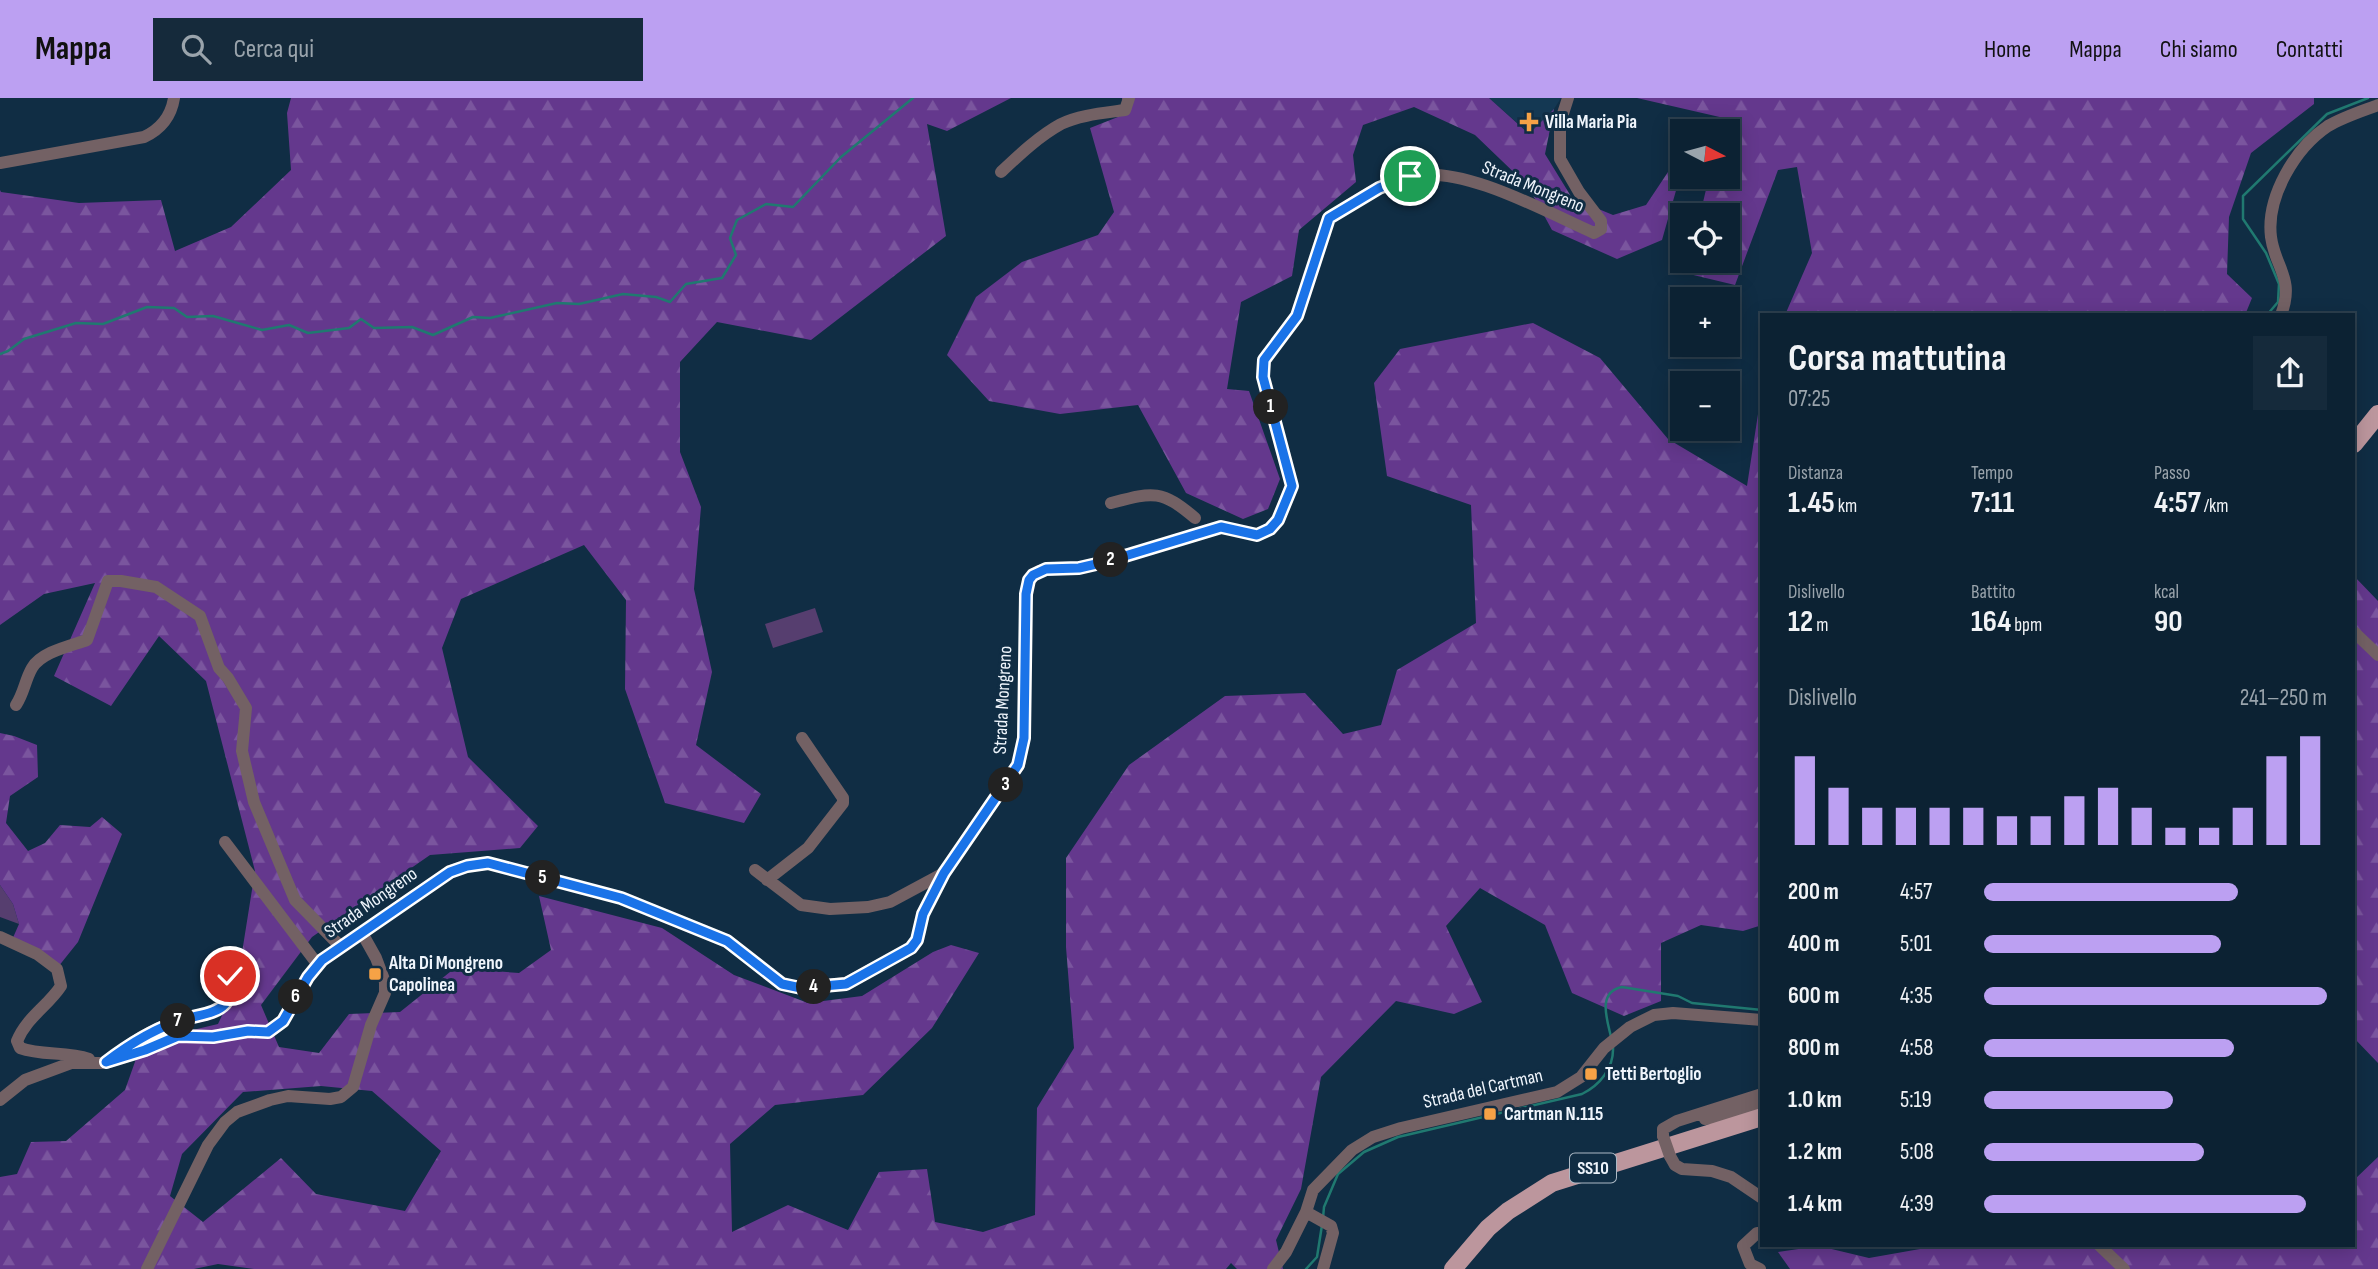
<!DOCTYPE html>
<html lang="it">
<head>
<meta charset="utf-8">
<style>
  body { margin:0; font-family:"Sofia Sans Condensed",sans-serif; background:#152a3b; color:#f1f3f6; height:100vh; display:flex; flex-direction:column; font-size:26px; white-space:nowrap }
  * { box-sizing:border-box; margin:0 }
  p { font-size:23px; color:#9aa4ac }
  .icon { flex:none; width:38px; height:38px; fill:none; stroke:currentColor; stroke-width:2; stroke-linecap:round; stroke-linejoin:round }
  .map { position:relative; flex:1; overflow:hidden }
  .panel { position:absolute; left:1760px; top:215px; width:595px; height:934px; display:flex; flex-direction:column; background:#0c2233; border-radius:0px; box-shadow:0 4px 18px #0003,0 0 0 2px #2c3f4e }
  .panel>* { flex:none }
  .needle { width:46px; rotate:96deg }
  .tools { position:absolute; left:1670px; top:21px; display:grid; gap:14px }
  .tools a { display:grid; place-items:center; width:70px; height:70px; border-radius:0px; background:#0c2233; box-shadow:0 4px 18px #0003,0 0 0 2px #2c3f4e; font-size:35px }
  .pin { position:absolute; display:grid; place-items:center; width:60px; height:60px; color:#fff; margin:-30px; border:4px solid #fff; border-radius:50%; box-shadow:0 2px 7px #0007 }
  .km { position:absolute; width:35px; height:35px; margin:-18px; border-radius:50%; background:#222; color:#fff; font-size:19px; line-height:35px; text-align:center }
  .round { display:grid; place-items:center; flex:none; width:74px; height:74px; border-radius:0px; background:#152a3b }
  .overview { display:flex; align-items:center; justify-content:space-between; height:119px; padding:0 28px }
  h1 { font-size:38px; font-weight:700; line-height:52px }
  .metrics { display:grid; grid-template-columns:repeat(3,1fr); gap:10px; height:119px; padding:7px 28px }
  .metrics div { display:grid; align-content:center }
  .metrics b { font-size:30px; font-weight:700 }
  .metrics small { font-size:19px; font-weight:400 }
  .metrics p { font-size:19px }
  .chart { height:196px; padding:14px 28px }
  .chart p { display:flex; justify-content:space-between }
  .chart svg { width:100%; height:126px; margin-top:7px; stroke:#bca0f2; stroke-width:6 }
  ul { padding:0 28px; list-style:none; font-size:23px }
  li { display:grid; grid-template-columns:112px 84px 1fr; align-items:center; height:52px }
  li i { height:18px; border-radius:9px; background:#bca0f2 }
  header { display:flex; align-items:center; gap:42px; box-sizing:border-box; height:98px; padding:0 35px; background:#bca0f2; color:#111 }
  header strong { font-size:33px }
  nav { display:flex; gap:38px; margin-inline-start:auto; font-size:24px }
  .search { width:490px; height:63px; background:#152a3b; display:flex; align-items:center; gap:18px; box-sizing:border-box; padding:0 24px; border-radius:0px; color:#9aa4ac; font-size:26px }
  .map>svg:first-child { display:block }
  .built { fill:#143853 }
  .green { fill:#563e6f }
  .forest { fill:url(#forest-firs); fill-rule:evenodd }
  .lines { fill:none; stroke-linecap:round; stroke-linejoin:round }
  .stream { stroke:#207970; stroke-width:2.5 }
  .minor { stroke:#736164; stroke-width:12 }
  .primary { stroke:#bc969d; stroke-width:18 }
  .minor-bridge { stroke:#736164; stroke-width:12 }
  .route-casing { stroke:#fff; stroke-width:14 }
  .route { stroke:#1a73e8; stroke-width:9 }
  .poi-dot { fill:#f6a246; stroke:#102d44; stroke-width:2.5 }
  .labels { text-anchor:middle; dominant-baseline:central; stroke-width:6; stroke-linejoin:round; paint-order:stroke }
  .shield { fill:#102d44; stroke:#acb9c5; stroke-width:2 }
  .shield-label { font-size:18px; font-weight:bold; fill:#eff5fc }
  .poi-label { font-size:19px; font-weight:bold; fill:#eff5fc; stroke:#102d44; text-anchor:start }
  .street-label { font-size:19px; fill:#eff5fc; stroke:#102d44 }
</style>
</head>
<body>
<header>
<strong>Mappa</strong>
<div class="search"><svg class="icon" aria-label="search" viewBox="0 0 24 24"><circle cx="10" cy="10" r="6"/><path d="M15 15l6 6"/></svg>Cerca qui</div>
<nav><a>Home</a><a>Mappa</a><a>Chi siamo</a><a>Contatti</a></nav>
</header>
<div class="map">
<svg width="2378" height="1171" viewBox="0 0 2378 1171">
  <defs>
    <pattern id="forest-firs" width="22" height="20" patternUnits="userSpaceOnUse" patternTransform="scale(1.75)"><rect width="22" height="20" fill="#64388d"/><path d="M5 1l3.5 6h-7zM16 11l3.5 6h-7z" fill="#7a559e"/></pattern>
  </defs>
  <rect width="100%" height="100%" fill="#102d44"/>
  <path class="built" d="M1489,0H1561L1554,11L1530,36Z"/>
  <path class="green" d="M815,510L823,534L773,550L765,526Z
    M0,787L13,806L19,826L0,819Z"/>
  <path class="forest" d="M291,0H1011L947,33L927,26L946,138L811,242L717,224L680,264V354L701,409L694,491L712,574L696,647L761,696L744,725L665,705L625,591L626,502L584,447L461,501L442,550L468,659L538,728L520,750L430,757L312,839L261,907L279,949L319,955L349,916L400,914L455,870L519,875L551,852L539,798L662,830L734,877L808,905L862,898L933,854L951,847L979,855L932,930L863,997L775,1007L730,1046L732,1134L788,1107L848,1132L879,1074L927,1071L935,1124L983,1134L1035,1117L1037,1010L1074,950L1066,849V760L1129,667L1225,598L1305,595L1343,636L1381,627L1397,572L1476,525L1471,407L1387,378L1374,285L1400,251L1533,225L1600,260L1668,341L1747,388L1762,290V827L1743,833L1701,827L1661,845V903L1624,918L1572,895L1545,827L1480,790L1446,828L1482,904L1454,916L1396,903L1321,979L1301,1091L1276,1142L1283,1171H1237L1231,1165L1226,1171H254L218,1166L194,1171H0V1079L17,1076L31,1044L66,1043L125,992L142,944L218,926L237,886L255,773L206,583L159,538L111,608L54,578L95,485L44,496L0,527V92L1,94L79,105L161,102L175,153L231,129L291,72L287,15ZM321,988L372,993L441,1053L405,1113L316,1096L281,1060L203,1124L170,1098L182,1056L243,994Z
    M1122,0H1489L1529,36L1554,11L1545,56L1572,100L1613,117L1646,107L1668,74L1677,89L1662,142L1617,161L1552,132L1528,88L1475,37L1414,9L1363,27L1353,57L1356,84L1299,132L1292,178L1241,204L1227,291L1249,293L1280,381L1268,411L1243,421L1186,395L1138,307L1060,316L989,303L947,257L976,199L1022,164L1098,137L1114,114L1090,30L1123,17Z
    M1637,0H2314V6L2251,55L2229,119L2227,176L2252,200L2245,217H1785L1812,155L1797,69L1778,72L1735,187L1685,175L1688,163H1727V117H1700L1709,79H1727V33H1721L1724,20Z
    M2354,478L2378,503V965L2354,940Z
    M0,635L14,638L37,647L38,679L10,698L6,725L28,753L45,745L60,727L90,729L102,719L122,736L78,844L58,869L12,842L19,826L13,806L0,787Z
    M2378,1059V1171H1790L1778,1154L1819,1148L1869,1160L1937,1148H2354V1082Z"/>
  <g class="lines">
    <path class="stream" d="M2267,217L2278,204L2279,186L2266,155L2243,121V98L2327,16L2368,0
      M0,256L8,253L24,241L76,225L103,226L147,209L174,210L187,219L213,218L262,232L289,227L308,235L349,230L361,221L374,230L412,229L433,237L473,219L490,220L557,205L579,206L623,196L656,199L670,204L686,186L722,180L736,157L730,140L737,122L766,106L793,109L841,59L913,0
      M1611,939C1607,921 1597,894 1622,889L1678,898L1692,905L1762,912
      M1323,1120L1324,1109L1338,1076L1364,1054L1398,1039L1582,996C1600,987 1614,970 1613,949
      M1306,1171L1317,1159L1322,1127"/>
    <path class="minor" d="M0,65L144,39C161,31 171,19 174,0
      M1001,74C1019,57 1039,38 1061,26C1079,17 1104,15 1125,12L1129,0
      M2281,217C2295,180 2275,170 2271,139C2266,99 2295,50 2328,28C2343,19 2362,13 2378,7
      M1111,405C1153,394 1161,391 1195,420
      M2354,534L2378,557
      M16,607C24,595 25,582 32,570C41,554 70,548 87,542L108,483H121L156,489L200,518L219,570L228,580L246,610L242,653L254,704L295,802L341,849
      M225,744L318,867
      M755,772L801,807L830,811L868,809L890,804L944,775
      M767,782L808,750L843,705V700L802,640
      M0,839L37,856L57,871L61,888C48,908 26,920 17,943L20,950C42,958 67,953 89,961
      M112,960C130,945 151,932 174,924C189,918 215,919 225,905C231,899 229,886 230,878L226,876
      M0,1002L25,982L71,965H102L145,952L178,938L213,939L248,933L268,934L283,923L308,879L322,862L450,773L467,768L488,765L621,800L727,843L782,886L801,890L846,885L911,850L917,842L923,816L944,775L1019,667L1024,640L1026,496L1029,482L1039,473L1046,471L1079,470L1105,464L1221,429L1257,437L1270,431L1277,423L1292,388L1263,279L1264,262L1297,218L1329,120C1354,105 1381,84 1411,78C1464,67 1546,114 1594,135L1601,131V123L1579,94L1560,61V25L1568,0
      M1705,1021L1723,1019L1762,1008
      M1663,1038V1031L1677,1023L1762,996
      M1670,1058L1675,1067L1682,1071L1712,1073L1731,1079L1762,1100
      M1306,1114L1331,1128L1333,1135L1323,1171
      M2100,1148L2124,1171
      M147,1171L208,1047L225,1024L237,1014L270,1002L288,998L330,1001L341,999L353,989L371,927L385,895V884L376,860L362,835
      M1273,1171L1286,1154L1306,1114L1313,1092L1352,1052L1373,1039L1401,1030L1557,994L1581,979L1604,950L1630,929L1654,917L1673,915L1762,922
      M1760,1171L1750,1166L1743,1148L1757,1135H1762"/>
    <path class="primary" d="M2354,346L2378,316
      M1453,1171L1488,1130L1508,1113L1552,1085L1762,1019"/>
    <path class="minor-bridge" d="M1663,1038L1670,1058"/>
  </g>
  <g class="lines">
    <g class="route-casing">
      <path id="route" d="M230,878C229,886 231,899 225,906C217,915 200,917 189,920C158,928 131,945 106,964L145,952L178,938L213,939L248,933L268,934L283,923L308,879L322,862L450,774L467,768L488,765L621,800L727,843L782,886L801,890L846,886L911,850L917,842L923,816L944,775L1018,667L1024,640L1026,496L1029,482L1033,477L1046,471L1079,470L1105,464L1221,429L1257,437L1270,431L1278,422L1292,388L1263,279L1264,262L1297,218L1329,120L1379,90L1410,78"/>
    </g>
    <use href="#route" class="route"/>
  </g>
  <g class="poi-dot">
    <path d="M1525.5 13.5h7v7h7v7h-7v7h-7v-7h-7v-7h7z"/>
    <rect x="368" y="869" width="14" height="14" rx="3.5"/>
    <rect x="1584" y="969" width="14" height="14" rx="3.5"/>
    <rect x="1483" y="1009" width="14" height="14" rx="3.5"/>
  </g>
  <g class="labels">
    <rect class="shield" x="1570" y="1055.5" width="46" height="29" rx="5"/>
    <g class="shield-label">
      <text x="1593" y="1070">SS10</text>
    </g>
    <g class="poi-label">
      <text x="1545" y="24">Villa Maria Pia</text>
      <text x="389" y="865">Alta Di Mongreno<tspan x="389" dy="22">Capolinea</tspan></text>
      <text x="1605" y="976">Tetti Bertoglio</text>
      <text x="1504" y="1016">Cartman N.115</text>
    </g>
    <g class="street-label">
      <text transform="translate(1533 89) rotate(22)">Strada Mongreno</text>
      <text transform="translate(1003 602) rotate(-87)">Strada Mongreno</text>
      <text transform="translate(371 805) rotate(-35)">Strada Mongreno</text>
      <text transform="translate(1483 991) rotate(-13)">Strada del Cartman</text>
    </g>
  </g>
</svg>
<div class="tools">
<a><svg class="needle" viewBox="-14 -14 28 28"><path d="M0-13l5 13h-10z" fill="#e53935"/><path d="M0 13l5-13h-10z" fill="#9aa4ac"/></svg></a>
<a><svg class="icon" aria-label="locate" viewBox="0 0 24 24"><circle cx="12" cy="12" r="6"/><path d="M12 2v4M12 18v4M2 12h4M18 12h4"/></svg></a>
<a>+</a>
<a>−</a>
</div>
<div class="pin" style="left:1410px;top:78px;background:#1e9e55"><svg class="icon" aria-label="arrive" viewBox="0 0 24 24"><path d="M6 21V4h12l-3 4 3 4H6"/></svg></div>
<div class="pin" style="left:230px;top:878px;background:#d93025"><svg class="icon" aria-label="check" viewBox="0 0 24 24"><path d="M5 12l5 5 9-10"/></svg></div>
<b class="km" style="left:1271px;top:309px">1</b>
<b class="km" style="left:1111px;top:462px">2</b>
<b class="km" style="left:1006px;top:687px">3</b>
<b class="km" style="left:814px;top:889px">4</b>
<b class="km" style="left:543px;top:780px">5</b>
<b class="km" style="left:296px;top:899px">6</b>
<b class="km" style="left:178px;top:923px">7</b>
<section class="panel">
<div class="overview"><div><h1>Corsa mattutina</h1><p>07:25</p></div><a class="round"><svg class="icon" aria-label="share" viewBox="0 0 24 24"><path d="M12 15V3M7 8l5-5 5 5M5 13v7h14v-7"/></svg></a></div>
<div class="metrics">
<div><p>Distanza</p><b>1.45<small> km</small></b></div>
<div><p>Tempo</p><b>7:11</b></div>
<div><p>Passo</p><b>4:57<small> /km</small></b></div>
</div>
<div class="metrics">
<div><p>Dislivello</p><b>12<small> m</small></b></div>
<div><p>Battito</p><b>164<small> bpm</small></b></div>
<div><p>kcal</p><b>90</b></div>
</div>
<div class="chart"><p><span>Dislivello</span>241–250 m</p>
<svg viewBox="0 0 160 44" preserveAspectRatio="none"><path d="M5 44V13M15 44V24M25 44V31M35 44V31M45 44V31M55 44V31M65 44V34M75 44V34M85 44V27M95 44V24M105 44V31M115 44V38M125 44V38M135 44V31M145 44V13M155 44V6"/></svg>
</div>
<ul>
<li><b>200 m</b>4:57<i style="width:74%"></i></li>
<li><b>400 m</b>5:01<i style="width:69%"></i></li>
<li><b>600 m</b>4:35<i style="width:100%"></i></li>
<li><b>800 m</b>4:58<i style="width:73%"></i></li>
<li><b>1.0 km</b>5:19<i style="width:55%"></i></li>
<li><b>1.2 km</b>5:08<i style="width:64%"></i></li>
<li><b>1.4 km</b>4:39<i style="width:94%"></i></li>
</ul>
</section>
</div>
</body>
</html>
